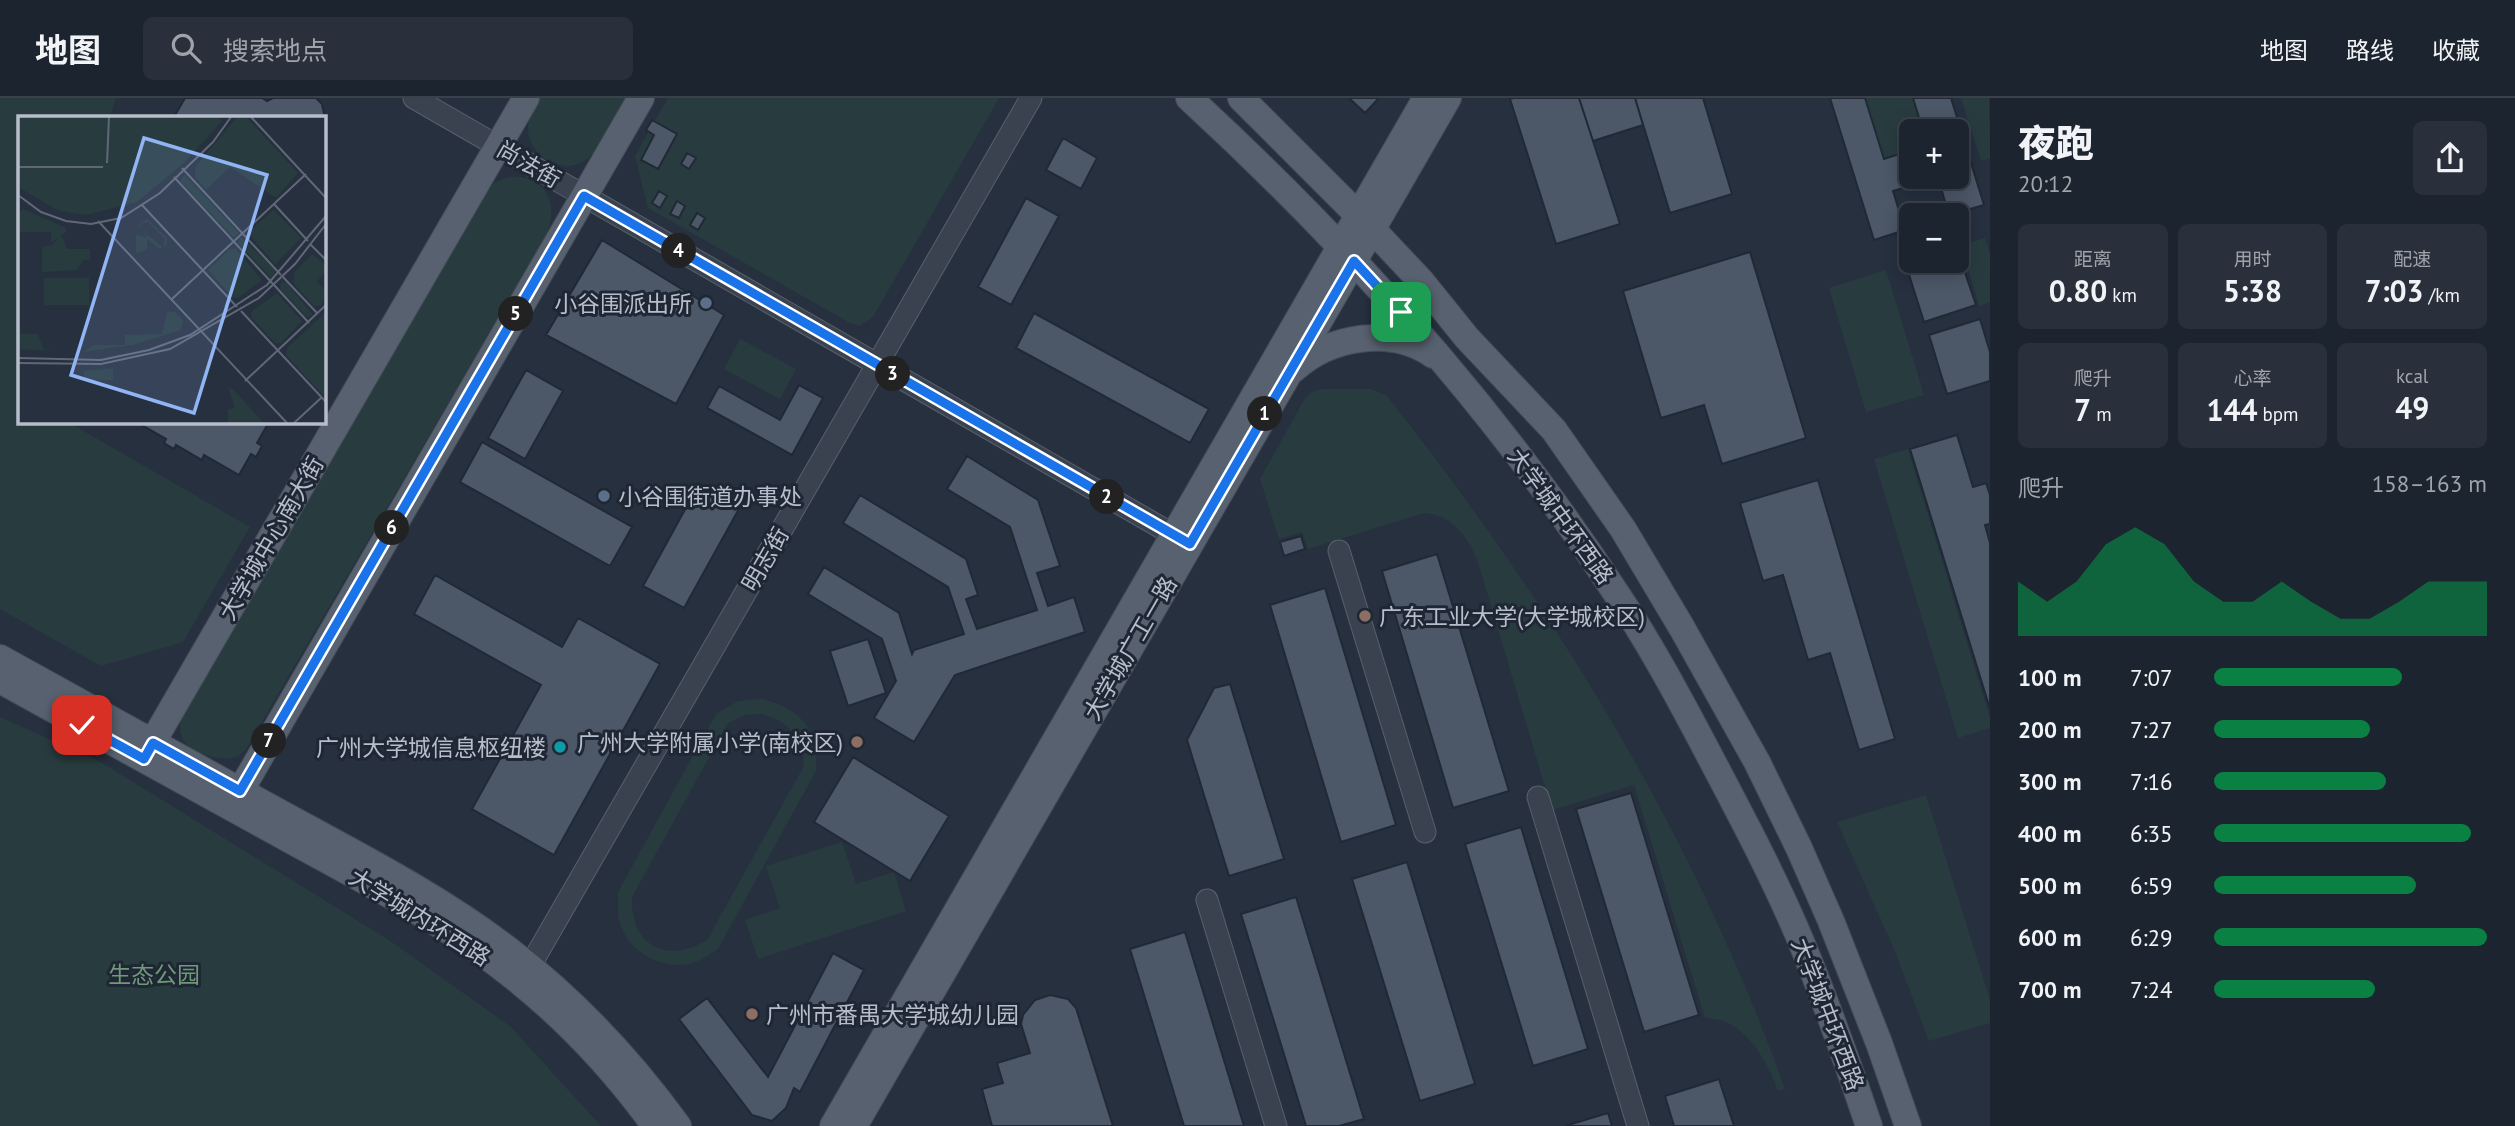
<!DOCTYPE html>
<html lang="zh">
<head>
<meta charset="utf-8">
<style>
  body { margin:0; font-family:"PT Sans","Noto Sans SC",sans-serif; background:#29303b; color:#f1f3f6; height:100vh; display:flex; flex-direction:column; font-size:26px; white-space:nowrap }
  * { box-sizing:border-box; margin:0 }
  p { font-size:23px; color:#a0a4aa }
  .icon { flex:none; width:38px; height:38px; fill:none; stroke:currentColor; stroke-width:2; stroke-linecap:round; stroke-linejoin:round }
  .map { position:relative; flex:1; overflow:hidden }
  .drawer { display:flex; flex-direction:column; background:#1c242f; width:525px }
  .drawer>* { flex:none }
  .buttons { position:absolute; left:1899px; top:21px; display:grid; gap:14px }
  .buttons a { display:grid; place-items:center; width:70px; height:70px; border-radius:10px; background:#1c242f; box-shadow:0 4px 18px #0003,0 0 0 2px #3a414b; font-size:35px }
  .pin { position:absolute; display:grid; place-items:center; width:60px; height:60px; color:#fff; margin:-30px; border-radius:14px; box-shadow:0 4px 10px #0006 }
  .km { position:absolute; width:35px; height:35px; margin:-18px; border-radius:50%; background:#222; color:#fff; font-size:19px; line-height:35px; text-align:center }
  .round { display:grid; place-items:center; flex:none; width:74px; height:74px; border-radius:10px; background:#29303b }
  .summary { display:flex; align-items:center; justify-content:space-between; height:119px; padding:0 28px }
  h1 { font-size:38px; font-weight:800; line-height:52px }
  .figures { display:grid; grid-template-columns:repeat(3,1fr); gap:10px; height:119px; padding:7px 28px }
  .figures div { display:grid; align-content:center; border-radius:10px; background:#29303b; text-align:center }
  .figures b { font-size:30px; font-weight:800 }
  .figures small { font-size:19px; font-weight:400 }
  .figures p { font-size:19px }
  .chart { height:196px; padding:14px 28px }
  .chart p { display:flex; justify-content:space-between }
  .chart svg { width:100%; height:126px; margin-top:7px; fill:#0b8043; opacity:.7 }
  ul { padding:0 28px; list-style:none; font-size:23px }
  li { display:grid; grid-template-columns:112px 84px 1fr; align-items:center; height:52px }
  li i { height:18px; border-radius:9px; background:#0b8043 }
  header { display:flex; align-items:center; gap:42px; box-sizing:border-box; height:98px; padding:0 35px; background:#1c242f; border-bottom:2px solid #3a414b }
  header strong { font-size:33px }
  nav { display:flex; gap:38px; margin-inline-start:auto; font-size:24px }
  .search { width:490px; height:63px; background:#29303b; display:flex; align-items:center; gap:18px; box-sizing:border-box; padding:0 24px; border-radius:10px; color:#a0a4aa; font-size:26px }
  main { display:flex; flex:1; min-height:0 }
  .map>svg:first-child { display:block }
  .green { fill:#283c40; fill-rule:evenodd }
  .building { fill:#4c5768; stroke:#212936; stroke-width:2 }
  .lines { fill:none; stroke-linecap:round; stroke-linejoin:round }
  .minor-casing { stroke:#58606d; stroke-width:23 }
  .major-casing { stroke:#444b58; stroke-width:28 }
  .minor { stroke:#3a424f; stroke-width:21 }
  .major { stroke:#58616f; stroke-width:26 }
  .route-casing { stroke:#fff; stroke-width:14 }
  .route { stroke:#1a73e8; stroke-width:9 }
  .service-dot { fill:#5c6f8a; stroke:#1f2734; stroke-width:2.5 }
  .education-dot { fill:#8d6e63; stroke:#1f2734; stroke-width:2.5 }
  .culture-dot { fill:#0f9aa8; stroke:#1f2734; stroke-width:2.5 }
  .labels { text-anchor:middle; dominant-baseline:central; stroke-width:6; stroke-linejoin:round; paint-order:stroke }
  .street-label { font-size:23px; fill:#b7bdca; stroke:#1f2734 }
  .poi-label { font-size:23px; fill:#b7bdca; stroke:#1f2734; text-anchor:end }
  .park-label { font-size:23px; fill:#6f997a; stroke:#1f2734 }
  .inset-road { fill:none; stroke:#606877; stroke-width:2 }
  .view { fill:#91b4f4; fill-opacity:0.15; stroke:#91b4f4; stroke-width:3.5 }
  .inset-edge { fill:none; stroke:#b7bdca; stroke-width:3.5 }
</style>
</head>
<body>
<header>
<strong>地图</strong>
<div class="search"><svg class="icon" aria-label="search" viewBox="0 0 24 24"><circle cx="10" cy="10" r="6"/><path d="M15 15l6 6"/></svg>搜索地点</div>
<nav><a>地图</a><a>路线</a><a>收藏</a></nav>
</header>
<main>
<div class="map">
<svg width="1990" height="1028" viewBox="0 0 1990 1028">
  <rect width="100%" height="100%" fill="#26303f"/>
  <path class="green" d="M0,0H116L110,19H19V324H68L250,429L183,544L101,568L0,511Z
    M539,0H625C615,17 603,48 588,60C565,80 528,58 528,31C528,19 534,10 539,0Z
    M668,0H999L873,219L860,228L850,225L648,110L635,58Z
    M1865,0H1913L1923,33H1911V71L1904,73L1899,56L1884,61Z
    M1961,0H1989L1990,60L1981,63Z
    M509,79C546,75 561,108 545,139L246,651C242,655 238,659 232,660C216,662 188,655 182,639C179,632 180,624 182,617L485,94L494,85Z
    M1985,140L1990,156V204L1979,208L1961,147Z
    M1886,172L1924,297L1866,314L1829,190Z
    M740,241L796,271L780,301L724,271Z
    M1322,291H1371L1387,298C1553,508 1695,738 1785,991L1778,993C1766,960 1744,920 1705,920L1634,687L1552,712L1477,461C1466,437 1452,417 1424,415L1308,451L1302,434L1279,441L1260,381L1304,302L1312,294Z
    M1908,351L1990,620V630L1958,640L1874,361Z
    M763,601C803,613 818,630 816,673L718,851C712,855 706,859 700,862C672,876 634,859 622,831C617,819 618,807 618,794L716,616L738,603ZM762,616C790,625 802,637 804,668L707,842C667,867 630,847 632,799L728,625L745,617Z
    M0,619L99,663L389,842L511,929L601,1028H0Z
    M1926,697L1990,902V925L1929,943L1894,851L1837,724Z
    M842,744L856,786L894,774L906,813L758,861L745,822L780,810L766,768Z"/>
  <path class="building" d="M185,0H262L267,3L273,0H316L322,6L325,20L324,26V19H174Z
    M1349,0H1379L1365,15Z
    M1513,0H1579L1620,126L1556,146L1510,1Z
    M1579,0H1635L1643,27L1593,43Z
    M1635,0H1703L1732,96L1670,115Z
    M1830,0H1865L1884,61L1899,56L1904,73L1911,71V79H1956V33H1923L1913,0H1951L1984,107L1949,117L1938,80L1893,93L1905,132L1874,142Z
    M652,22L677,36L658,71L641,62L654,37L646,32Z
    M1063,40L1097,60L1081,91L1046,72Z
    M687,55L696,60L689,71L681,66Z
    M659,93L667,98L660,110L652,105Z
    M1026,100L1059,118L1011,207L978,189Z
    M677,103L685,108L679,120L670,116Z
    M697,115L705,120L698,132L690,127Z
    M602,142L724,217L676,306L546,237Z
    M1956,148L1976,207L1924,224L1905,164L1956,163Z
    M1750,154L1806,340L1722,366L1704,307L1661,320L1623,193Z
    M1034,215L1209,311L1190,345L1016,250Z
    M1980,221L1990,254V283L1947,296L1929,237Z
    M526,272L563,293L525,361L488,340Z
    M799,287L823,300L792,357L707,310L719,288L780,322Z
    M141,324H269L257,345L262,348L256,359L251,356L239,377L204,357L202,362L176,347L174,351L164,345L166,341L140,326Z
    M1957,337L1973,389L1986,385L1990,397V426L1985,427L1990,445V611L1910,351Z
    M482,344L632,429L610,468L460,384Z
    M967,358L1038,402L1060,468L1037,475L1048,508L1074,499L1085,534L955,577L914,644L874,620L896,583L882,541L808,496L824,469L899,515L912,556L914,552L964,536L948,489L843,425L860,397L966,461L978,497L966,501L977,531L1037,512L1010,429L947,391Z
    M1818,382L1895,641L1859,652L1830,555L1808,562L1783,477L1763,483L1740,405Z
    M699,386L740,409L684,510L643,488Z
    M1301,438L1305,451L1284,458L1280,444Z
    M1437,456L1509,693L1453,710L1382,473Z
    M435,477L562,549L578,520L660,566L554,757L472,711L541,587L414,516Z
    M1325,490L1396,727L1341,744L1270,507Z
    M868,541L886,595L848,608L830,553Z
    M1230,586L1284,761L1229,778L1187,642L1214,590Z
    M853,659L949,718L910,783L814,724Z
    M1631,695L1699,917L1644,934L1576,711Z
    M1521,729L1588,951L1533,968L1465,746Z
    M1407,764L1475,986L1420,1003L1352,781Z
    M1296,799L1364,1021L1339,1028H1306L1241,816Z
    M1185,834L1244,1028H1184L1130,851Z
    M833,855L864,872L800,994L794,990L786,1010L772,1023L752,1017L679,921L707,900L768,979Z
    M1050,897L1068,901L1076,910L1113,1028H992L982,991L1003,985L997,965L1030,955L1021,926L1023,917L1035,902Z
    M1719,981L1734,1028H1674L1665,998Z
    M1608,1015L1612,1028H1565L1578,1024Z"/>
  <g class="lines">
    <g class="minor-casing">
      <path id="minor" d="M414,0L1186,444
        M1339,453L1425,734
        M1538,699L1638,1028
        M1207,802L1276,1028
        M523,880L1031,0"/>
    </g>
    <g class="major-casing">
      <path id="major" d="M1189,0C1349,147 1495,310 1614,492C1648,542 1677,596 1705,649C1737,710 1770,771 1797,834C1824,897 1847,963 1869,1028
        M1241,0L1372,131L1421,183L1467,240L1554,332L1623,431L1682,530L1757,664L1799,750L1831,823L1879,945L1908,1028
        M1294,271C1330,238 1392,228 1433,257
        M0,560C88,609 176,658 264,706C347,752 435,795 510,853C575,903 630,962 678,1028
        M0,582C91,632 182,682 274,733C341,770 411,806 475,850C544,898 606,960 655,1028
        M144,659L526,0
        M231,709L641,0
        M833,1028L1426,0
        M854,1028L1448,0"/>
    </g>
    <use href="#minor" class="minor"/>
    <use href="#major" class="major"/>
  </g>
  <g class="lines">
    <g class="route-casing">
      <path id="route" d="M82,627L144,661L153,645L240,693L584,98L1190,446L1354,163L1401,214"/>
    </g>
    <use href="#route" class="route"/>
  </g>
  <g class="service-dot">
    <circle cx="706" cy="205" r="7"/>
    <circle cx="604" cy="398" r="7"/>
  </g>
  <g class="education-dot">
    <circle cx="1365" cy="518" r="7"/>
    <circle cx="857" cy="644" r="7"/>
    <circle cx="752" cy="916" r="7"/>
  </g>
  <circle class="culture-dot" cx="560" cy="649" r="7"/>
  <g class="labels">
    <g class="street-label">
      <text transform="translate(529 66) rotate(30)">尚法街</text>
      <text transform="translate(1561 418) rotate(54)">大学城中环西路</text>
      <text transform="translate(271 440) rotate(-60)">大学城中心南大街</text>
      <text transform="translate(765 461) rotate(-60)">明志街</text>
      <text transform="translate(1130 550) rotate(-60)">大学城广工一路</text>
      <text transform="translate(420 819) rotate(32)">大学城内环西路</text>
      <text transform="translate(1828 916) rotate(69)">大学城中环西路</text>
    </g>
    <g class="poi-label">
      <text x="692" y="205">小谷围派出所</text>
      <text x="618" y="398" text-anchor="start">小谷围街道办事处</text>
      <text x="1379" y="518" text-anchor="start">广东工业大学(大学城校区)</text>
      <text x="843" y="644">广州大学附属小学(南校区)</text>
      <text x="546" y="649">广州大学城信息枢纽楼</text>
      <text x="766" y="916" text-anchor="start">广州市番禺大学城幼儿园</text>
    </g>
    <g class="park-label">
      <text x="154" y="876">生态公园</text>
    </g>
  </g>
  <g transform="translate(18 18)">
    <rect width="308" height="308" fill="#26303f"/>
    <path d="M0,1H200L204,5L166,47L119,86L67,99L41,95L0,71ZM219,1H228L280,57L258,82L212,51L188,74L177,61V51ZM166,58L221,117L219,120L215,121L162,65ZM5,93L48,112V116L33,127V116H0V97ZM255,94L283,122L257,148L230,117ZM129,103L149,122V129L141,133L129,123V133L118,138V118L129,122L120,108ZM130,106L147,123L145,131L122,113L123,107ZM43,119L49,133H72V144H65L59,154L24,156V131L34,129ZM223,121L258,154L253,162L220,127ZM212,133H218L244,164L220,182L214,181L190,154ZM294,138L308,149V156L299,165L308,176L303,190H296L276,168V157ZM26,162H71V189H26ZM263,166H268L295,199L289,201L262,173ZM259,177L284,205L263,227H257L233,201L234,195ZM149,196H157L165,204L163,214L115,229L65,236L76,229H107V219L144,218ZM308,196V282L268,239L269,232ZM0,218H20L26,234L50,236L0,233ZM95,252V264H66V255ZM210,271L216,274L246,307H210V293L217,292Z" fill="#283c40" fill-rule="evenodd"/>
    <path class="inset-road" d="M233,1L308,82M89,47L91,1M0,51H85M164,52L263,159M156,61L255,168M0,79L23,96L48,105L73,108L103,102L142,77L195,26L213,1M256,88L290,125M124,89L219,191M80,105L269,307M293,129L308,144M265,161L300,198M256,169L291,207M154,183L288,58M223,195L308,286M0,242L83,244L131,234L172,219L249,169L308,100M0,247L83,248L152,233L241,182L277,148L308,108M227,265L308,189M276,307L303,282"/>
    <path class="view" d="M126,22L249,59L176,297L53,259Z"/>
    <rect width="308" height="308" class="inset-edge"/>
  </g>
</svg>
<div class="buttons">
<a>+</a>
<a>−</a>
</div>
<div class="pin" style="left:1401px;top:214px;background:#1e9e55"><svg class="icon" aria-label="arrive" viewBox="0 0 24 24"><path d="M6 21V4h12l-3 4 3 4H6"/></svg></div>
<div class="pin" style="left:82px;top:627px;background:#d93025"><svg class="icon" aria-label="check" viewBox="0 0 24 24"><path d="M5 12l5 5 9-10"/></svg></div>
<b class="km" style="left:1265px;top:316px">1</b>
<b class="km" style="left:1107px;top:399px">2</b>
<b class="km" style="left:893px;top:276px">3</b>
<b class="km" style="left:679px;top:153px">4</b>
<b class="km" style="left:516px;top:216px">5</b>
<b class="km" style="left:392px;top:430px">6</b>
<b class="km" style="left:269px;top:643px">7</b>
</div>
<section class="drawer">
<div class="summary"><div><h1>夜跑</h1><p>20:12</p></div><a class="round"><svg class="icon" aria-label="share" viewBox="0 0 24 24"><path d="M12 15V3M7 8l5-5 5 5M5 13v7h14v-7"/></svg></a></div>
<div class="figures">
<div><p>距离</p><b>0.80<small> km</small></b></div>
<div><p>用时</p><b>5:38</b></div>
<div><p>配速</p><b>7:03<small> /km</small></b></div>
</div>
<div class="figures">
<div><p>爬升</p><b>7<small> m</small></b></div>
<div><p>心率</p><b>144<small> bpm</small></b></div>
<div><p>kcal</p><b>49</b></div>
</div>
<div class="chart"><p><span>爬升</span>158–163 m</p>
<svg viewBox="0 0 160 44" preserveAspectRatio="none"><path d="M0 44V25L10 32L20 25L30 12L40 6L50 12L60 25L70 32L80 32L90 25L100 32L110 38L120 38L130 32L140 25L150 25L160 25V44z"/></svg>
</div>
<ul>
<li><b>100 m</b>7:07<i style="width:69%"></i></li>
<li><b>200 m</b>7:27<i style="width:57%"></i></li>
<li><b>300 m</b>7:16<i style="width:63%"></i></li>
<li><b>400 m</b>6:35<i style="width:94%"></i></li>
<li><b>500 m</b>6:59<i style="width:74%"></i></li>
<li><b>600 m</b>6:29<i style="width:100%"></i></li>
<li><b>700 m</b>7:24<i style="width:59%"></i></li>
</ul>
</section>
</main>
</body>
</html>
